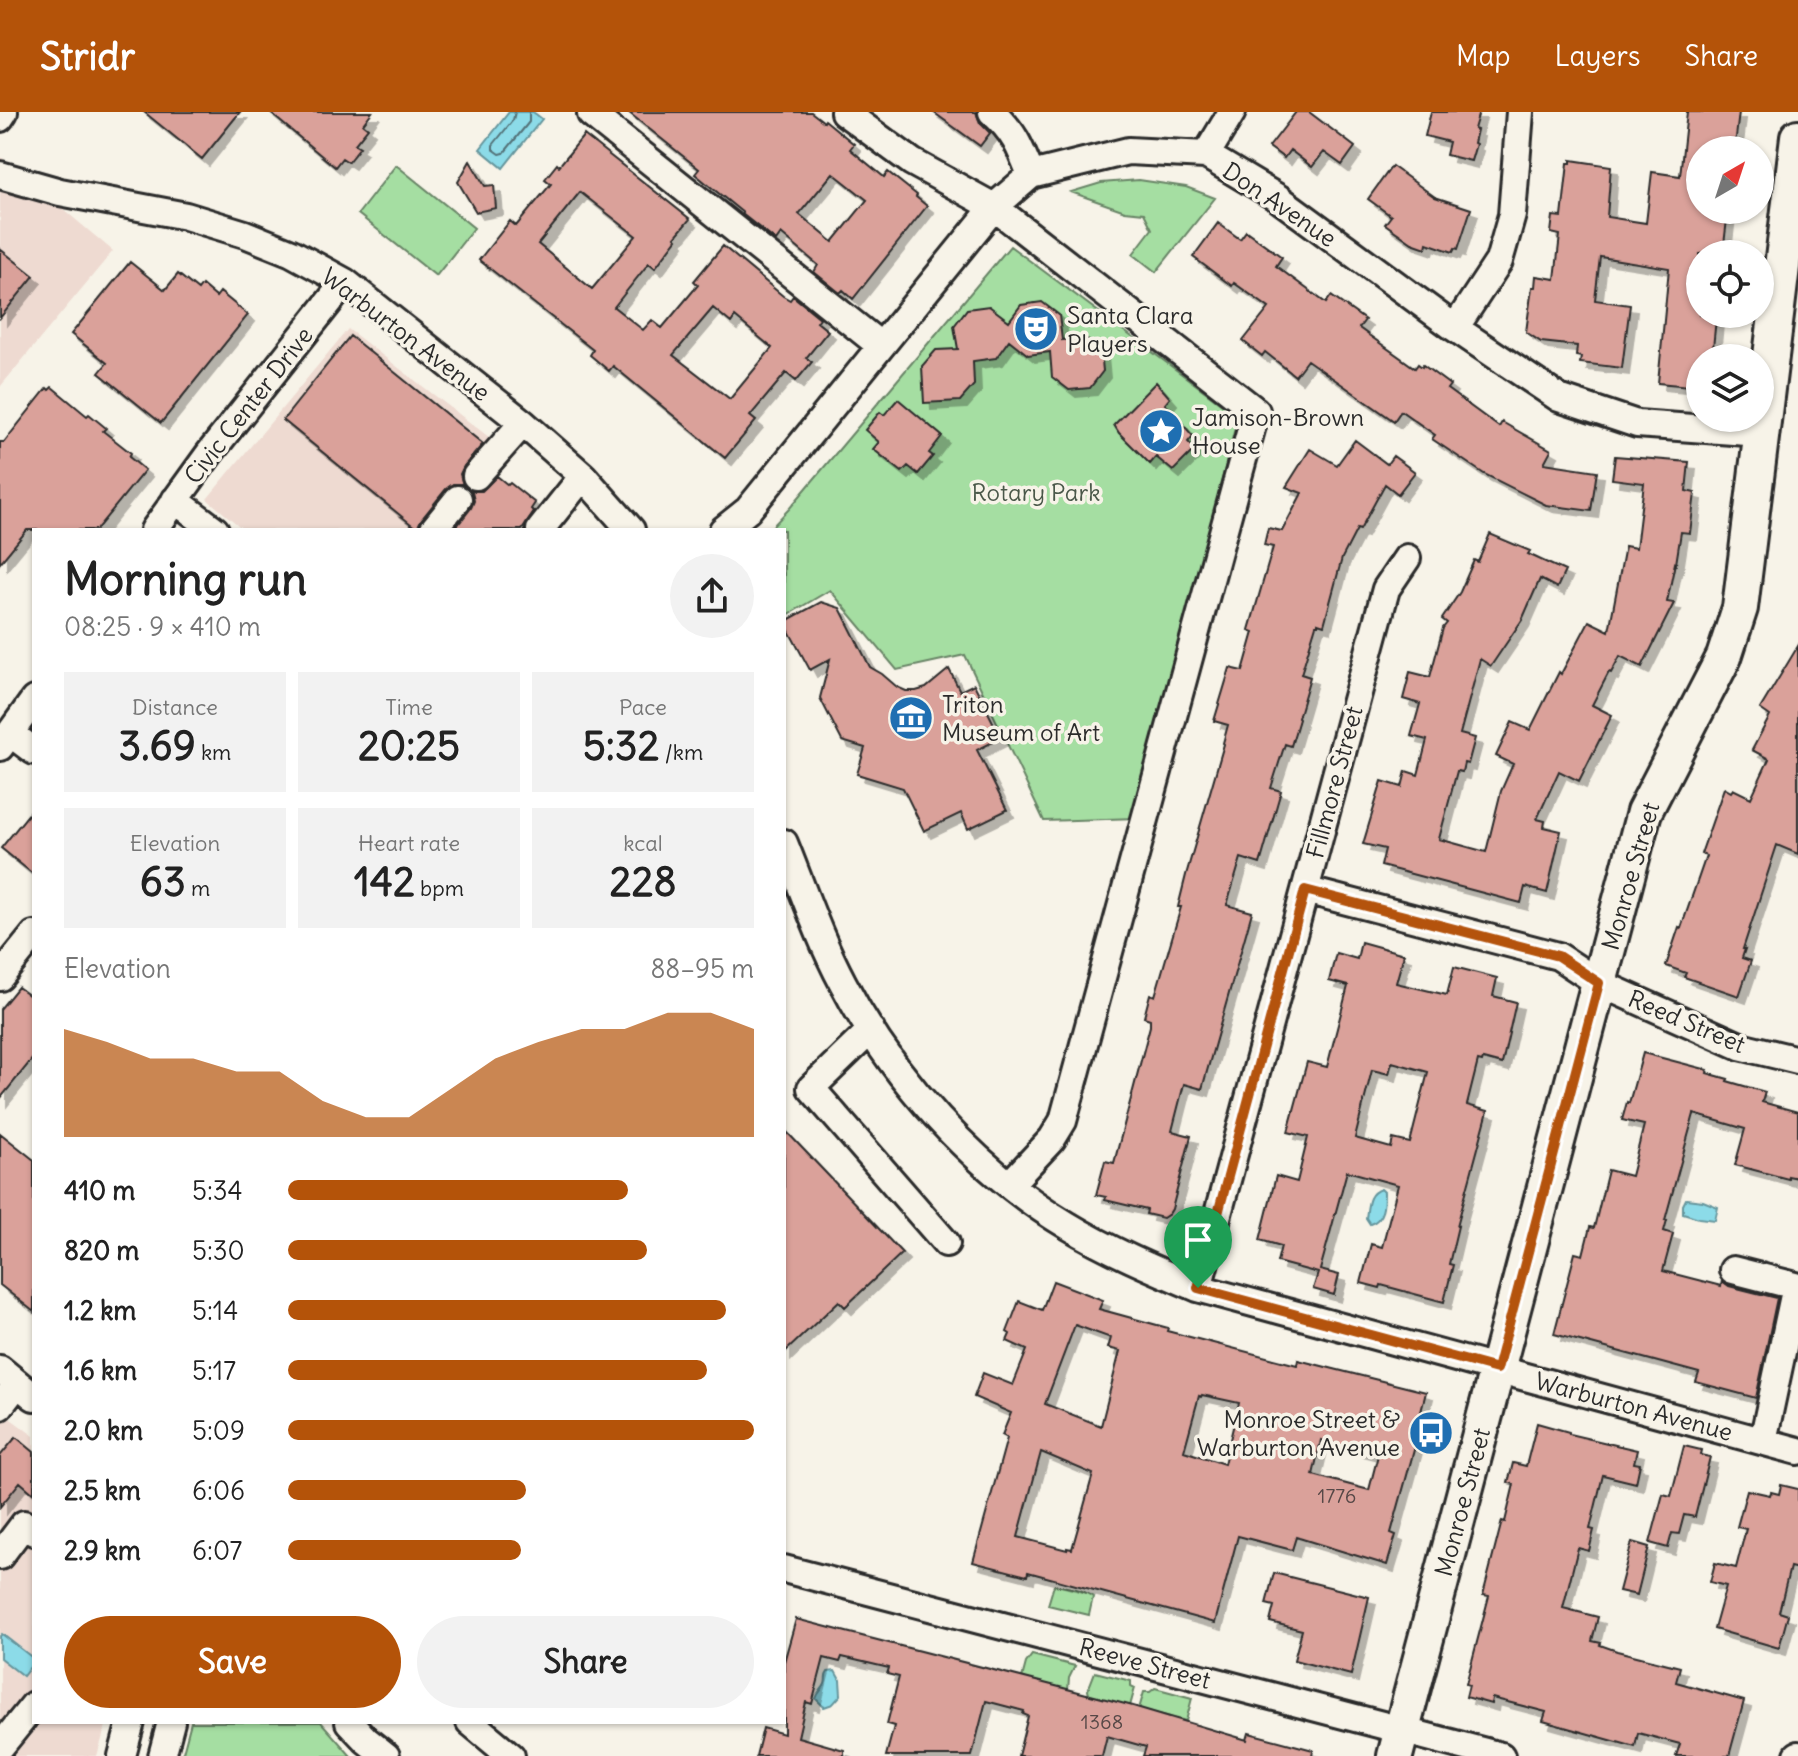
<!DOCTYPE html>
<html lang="en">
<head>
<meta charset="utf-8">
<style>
  body { margin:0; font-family:Delius,sans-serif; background:#f2f2f2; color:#222; height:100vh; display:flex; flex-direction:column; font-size:30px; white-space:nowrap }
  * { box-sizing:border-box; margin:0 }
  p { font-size:26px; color:#767676 }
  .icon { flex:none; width:44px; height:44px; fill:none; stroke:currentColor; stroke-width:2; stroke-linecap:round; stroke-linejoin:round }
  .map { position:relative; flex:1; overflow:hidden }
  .drawer { position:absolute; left:32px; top:416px; width:754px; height:1196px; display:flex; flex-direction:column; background:#fff; border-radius:0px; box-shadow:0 2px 6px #0004 }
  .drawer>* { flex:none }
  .needle { width:52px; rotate:39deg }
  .tools { position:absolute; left:1686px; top:24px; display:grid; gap:16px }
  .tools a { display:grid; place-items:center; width:88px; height:88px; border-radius:50%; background:#fff; box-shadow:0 2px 6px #0004; font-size:40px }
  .pin { position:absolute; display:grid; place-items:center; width:68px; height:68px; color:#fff; margin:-82px -34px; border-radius:50% 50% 50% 0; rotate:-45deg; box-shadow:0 0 8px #0007 }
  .pin .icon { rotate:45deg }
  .round { display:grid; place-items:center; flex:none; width:84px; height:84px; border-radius:42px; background:#f2f2f2 }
  .head { display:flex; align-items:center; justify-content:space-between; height:136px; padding:0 32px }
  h1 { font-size:44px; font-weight:700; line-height:60px }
  .metrics { display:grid; grid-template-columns:repeat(3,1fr); gap:12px; height:136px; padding:8px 32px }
  .metrics div { display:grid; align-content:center; border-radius:0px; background:#f2f2f2; text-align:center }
  .metrics b { font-size:40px; font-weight:700 }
  .metrics small { font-size:22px; font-weight:400 }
  .metrics p { font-size:22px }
  .chart { height:224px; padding:16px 32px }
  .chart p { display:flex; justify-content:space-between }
  .chart svg { width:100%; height:144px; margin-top:8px; fill:#b45309; opacity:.7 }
  .primary-button { display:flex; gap:16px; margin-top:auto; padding:16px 32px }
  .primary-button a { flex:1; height:92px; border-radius:48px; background:#b45309; color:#fff; font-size:32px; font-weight:700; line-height:92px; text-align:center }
  .primary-button a+a { background:#f2f2f2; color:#222 }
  ul { padding:0 32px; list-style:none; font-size:26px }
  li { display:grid; grid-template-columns:128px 96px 1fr; align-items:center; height:60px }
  li i { height:20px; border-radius:10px; background:#b45309 }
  header { display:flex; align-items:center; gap:48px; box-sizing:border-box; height:112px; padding:0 40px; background:#b45309; color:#fff }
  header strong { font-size:38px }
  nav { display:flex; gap:44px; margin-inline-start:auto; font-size:28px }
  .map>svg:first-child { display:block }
  .built { fill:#eedad1 }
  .green { fill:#a5dea2; stroke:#688466; stroke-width:2 }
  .water { fill:#8cdbe8; stroke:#65959c; stroke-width:2 }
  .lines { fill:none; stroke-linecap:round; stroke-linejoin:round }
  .shore { stroke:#527177; stroke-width:2 }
  .building { fill:#daa19a; stroke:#2b2b2b; stroke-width:2; fill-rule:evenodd; filter:url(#shadow) }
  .minor-casing { stroke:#2b2b2b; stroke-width:32 }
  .major-casing { stroke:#2b2b2b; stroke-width:40 }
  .minor { stroke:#f7f3e8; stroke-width:26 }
  .major { stroke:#f7f3e8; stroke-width:34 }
  .route-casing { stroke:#fff; stroke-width:16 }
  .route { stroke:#b45309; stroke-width:10 }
  .labels { text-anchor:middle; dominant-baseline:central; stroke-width:7; stroke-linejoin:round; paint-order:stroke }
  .number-label { font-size:20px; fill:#574847 }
  .street-label { font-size:24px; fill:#2b2b2b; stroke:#f7f3e8 }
  .poi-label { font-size:24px; fill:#2b2b2b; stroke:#f7f3e8; text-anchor:start }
  .park-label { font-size:24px; fill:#4a5849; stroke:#f7f3e8 }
</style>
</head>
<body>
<header>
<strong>Stridr</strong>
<nav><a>Map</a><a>Layers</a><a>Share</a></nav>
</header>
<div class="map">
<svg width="1798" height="1644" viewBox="0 0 1798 1644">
  <defs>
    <filter id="shadow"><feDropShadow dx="7" dy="7" stdDeviation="0" flood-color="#0004"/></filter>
  </defs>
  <rect width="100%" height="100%" fill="#f7f3e8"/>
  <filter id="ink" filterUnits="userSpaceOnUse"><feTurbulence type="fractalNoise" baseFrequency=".0125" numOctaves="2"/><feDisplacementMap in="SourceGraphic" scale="16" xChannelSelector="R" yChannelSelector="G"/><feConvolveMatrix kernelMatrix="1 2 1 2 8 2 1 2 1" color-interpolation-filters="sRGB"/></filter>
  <g filter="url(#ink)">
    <path class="built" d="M0,44L113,139L0,275Z
      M348,217L511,342L452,418H244L207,387Z
      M0,1299L34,1324V1610H107L97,1644H0Z"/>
    <path class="green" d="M396,53L474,116L436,164L358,102Z
      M1139,68L1186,75L1215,86L1156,160L1133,142L1152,117L1144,101L1125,99L1071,80L1101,71Z
      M1010,134L1238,304L1137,706L1044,709L965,543L897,558L830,478L784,505V418H769L789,397Z
      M1054,1473C1067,1475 1081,1476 1093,1485L1089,1503L1048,1493Z
      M1032,1543L1075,1554L1069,1566L1068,1578L1022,1566L1026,1551Z
      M1095,1560L1131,1569V1574L1135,1576L1130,1594L1089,1583L1088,1578Z
      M1155,1576L1192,1586L1186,1609L1139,1597L1144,1580H1150Z
      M191,1610H321L351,1644H182Z"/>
    <path class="water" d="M509,0H533L542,7L503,56L480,37Z
      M1381,1077L1384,1080C1384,1092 1384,1108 1370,1112L1366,1106C1368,1094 1367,1081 1381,1077Z
      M1686,1087L1703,1089L1718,1095L1715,1108L1699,1106L1683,1101V1093Z
      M2,1522L34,1547V1550L23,1564L0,1546V1524Z
      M835,1559L840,1568L841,1583L833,1592L824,1595L816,1587C818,1579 823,1578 825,1572C827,1567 824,1565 828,1560Z"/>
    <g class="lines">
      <path class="shore" d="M515,0L513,8L493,33V37L500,42L504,41L529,10V0"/>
    </g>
    <path class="building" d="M144,0H240L202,47Z
      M269,0H372L363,12L368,16L355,32L360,35L348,50L342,46L335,55Z
      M628,0H811L824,10L825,8L854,32L850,37L884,65L888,60L917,83L916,85L927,94L853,187L843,178L840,181L814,160L818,153L781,122L776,129L742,102L743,101L695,62L699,57ZM833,61L867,88L833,130L799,102Z
      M933,0H976L980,11L990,21L980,34Z
      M1296,0H1309L1355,35L1342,53L1324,40L1312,55L1290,38L1284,46L1269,35Z
      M1431,0H1479L1474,17L1477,18L1474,31L1476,32L1471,49L1446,43L1449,30L1425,24Z
      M1687,0H1739L1735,34L1725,33L1724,38H1700V98L1728,99L1723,141L1700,142V202H1709V205L1716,206L1712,246H1700V275L1658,271L1669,156L1600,145L1595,188L1630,193L1622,256L1580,251L1581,245L1576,244L1577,234L1541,230L1526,220L1532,175H1535L1536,164L1555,167L1560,123L1551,121L1553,104L1562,105L1568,51H1571V48L1611,54L1607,105L1646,111L1652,60L1680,64Z
      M584,23L690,107L675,125L677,127L655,156L649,151L614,195L643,218L652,208L662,216L698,173L694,169L723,134L783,184L790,188L793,184L820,206L817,210L828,219L806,246L812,250L796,269L786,261L750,304L756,309L725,346L613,254L609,259L590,243L593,238L479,148L510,109L516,114L551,72L545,67L557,52L559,54ZM580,80L636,124L592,177L538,132ZM713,196L731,211L735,205L772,236L730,287L673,243Z
      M470,49L485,74L494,73L496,96L476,100L458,70Z
      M1392,54L1435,85L1471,97L1458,137L1455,136L1453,140L1427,131L1426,136L1412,131L1385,112L1391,104L1368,87Z
      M1218,111L1240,127L1246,119L1282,145L1276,154L1326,191L1331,184L1365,208L1359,216L1415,256L1418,252L1422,255L1423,253L1450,273L1447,277L1499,315L1502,310L1551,338L1544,351L1597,359L1591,399L1546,393L1484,362L1432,327L1435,323L1401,299L1394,309L1307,248L1295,264L1265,240L1262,244L1253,237L1243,229L1269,196L1234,171L1232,174L1193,145Z
      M0,137L34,164L0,206Z
      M130,150L165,178L178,162L198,178L202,173L216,185L220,180L248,203L161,311L99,261L107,251L71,222Z
      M1042,190L1059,203L1062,228L1084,225L1101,239L1103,259L1090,276L1069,278L1052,265L1050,240L1028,243L1009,228L996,246L973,249L974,273L960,289L924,291L922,254L936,238L958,237L954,214L967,197L989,194L1009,209L1021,193Z
      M350,224L483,332L464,354L460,362L463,372H453L446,377L421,408L417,417L283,308Z
      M1156,270L1170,286L1165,292L1193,324L1188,330L1195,337L1173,359L1156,345L1150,352L1119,321L1114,313Z
      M52,275L87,304L89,302L106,316L103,319L131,341L129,345L145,358L96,418H27L0,451V330H4L47,276L49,278Z
      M898,287L942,324L929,341L933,344L918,362L908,354L902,360L873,337L879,330L865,318L880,300L884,303Z
      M1355,328L1387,352L1393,344L1415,360L1398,382L1385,372L1360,418L1357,417L1342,446L1324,513L1318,511V513H1316L1301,562L1310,565L1298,606L1299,607L1291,634L1285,632L1271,676L1281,679L1260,752L1241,746L1227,793L1252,800L1202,977L1184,972L1172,1019L1191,1024L1172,1097L1169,1102L1163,1106L1146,1102L1147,1098L1105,1088L1106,1085L1096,1083L1105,1049L1114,1051L1150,914V907L1144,905L1150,882L1155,884L1181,795H1178L1186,763L1224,632L1223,631L1228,613L1214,609L1230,556L1243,559L1254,520L1249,518L1273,435L1264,433L1268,416L1282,419L1302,381L1286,375L1310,337L1337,353Z
      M1615,344L1689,350L1686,379L1695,381L1690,421L1681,420L1676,452L1675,451L1667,490L1674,491L1642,555L1620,544L1611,561L1609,560L1592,593L1612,603L1579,669L1559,659L1537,707L1545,709L1544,715L1561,719L1547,781L1525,775L1521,791L1381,754L1385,737L1363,732L1382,669L1402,675L1406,659L1418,663L1427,628L1411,624L1420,592L1403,587L1410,560L1430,565L1443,516L1447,511L1442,507L1460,480L1474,448L1478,450L1490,422L1530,439L1528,442L1565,459L1557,476L1540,467L1522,508L1491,554L1480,547L1460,622L1475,626L1468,652L1464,651L1462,660L1457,659L1439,727L1486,740L1501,679L1513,652L1496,644L1512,610L1530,618L1559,560L1561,562L1589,509L1609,519L1625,434L1636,436L1644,371L1612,367Z
      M497,364L508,373L510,371L535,391L531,397L534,400L522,418H454L471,396L474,389L472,379H482Z
      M821,490L840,496L870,555L882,562L897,575L906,579H916L926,576L949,557L960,579L974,572L1001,626L977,638L1007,698L968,717L961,701L924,719L903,676L857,662L865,636L842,629L820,586L830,547L810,558L784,510Z
      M1798,534V742L1777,733L1743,837H1745L1742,846L1751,849L1739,884L1684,865L1686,861L1666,854L1679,815L1681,816L1706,744L1701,742L1724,676L1731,680L1733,677L1751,686L1769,647L1752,638L1770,604L1760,597Z
      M34,695V763L1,736Z
      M1361,830L1404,842L1396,871L1447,883L1454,855L1497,866L1493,884L1516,890L1502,952L1483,947L1482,950L1478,949L1467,993L1488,999L1457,1114H1458L1449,1152L1453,1153L1444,1190L1381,1173L1380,1176L1361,1171L1371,1132L1382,1135L1398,1073L1347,1059L1320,1158L1339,1163L1334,1183L1313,1177L1318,1161L1277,1150L1281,1134L1260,1128L1276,1064L1297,1070L1308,1025L1288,1020L1307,950L1327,955L1335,924L1348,874L1329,869L1336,841L1357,847ZM1392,950L1428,960L1410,1031L1393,1027L1391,1036L1355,1026L1372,958L1389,962Z
      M18,875L34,887V945L0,987V897Z
      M1643,941L1708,958L1707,961L1728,967L1727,969L1765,980L1762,990L1798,1000V1066L1788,1064V1067L1735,1053L1745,1017L1694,1002L1665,1108H1667L1664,1119L1673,1122L1663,1159L1721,1174L1722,1169L1729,1174L1777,1186L1756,1286L1696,1270L1699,1261L1554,1222L1575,1141L1583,1143L1590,1115L1594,1116L1608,1058L1631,1064L1644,1013L1622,1008L1627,990L1629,991Z
      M784,1017L902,1141L845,1195L839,1189L784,1241Z
      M0,1021L34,1048V1200L0,1173Z
      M1053,1169L1103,1188L1099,1197L1168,1216L1167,1219L1297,1253L1298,1248L1426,1280L1416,1320H1419L1391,1421L1396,1423L1387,1453L1299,1426L1296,1425L1292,1438L1238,1424L1215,1511L1028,1460L1027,1464L973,1450L1007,1326L1002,1323L1011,1301L974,1285L983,1261L1013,1273L1027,1238L1007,1229L1010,1222L1007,1220L1019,1189L1042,1198ZM1075,1213L1111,1226L1108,1236L1120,1239L1101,1314L1045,1292ZM1202,1283L1239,1291L1224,1352L1184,1339L1199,1284L1201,1285ZM1321,1328L1378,1343L1369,1378L1313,1363ZM1041,1340L1093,1362L1072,1437L1067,1436V1438L1018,1425Z
      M1537,1311L1569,1320V1322L1637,1338L1634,1351L1640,1352L1636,1371L1603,1363L1590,1417L1594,1418L1589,1439L1578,1436L1563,1496L1598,1505L1592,1529L1601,1531L1600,1533L1617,1539L1680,1555L1676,1570L1744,1589L1729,1644H1676L1680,1632L1638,1621L1635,1635L1543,1609L1546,1600L1492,1586L1491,1592L1466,1585L1469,1573L1466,1572L1489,1484L1483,1483L1502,1409L1505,1410L1514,1372L1508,1371L1513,1351L1526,1354Z
      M16,1325L34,1340V1382L20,1370L0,1395V1344Z
      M1684,1334L1701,1338L1700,1343L1710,1345L1695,1405L1684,1403L1679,1422L1672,1421L1668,1436L1650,1431L1663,1382L1671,1384Z
      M1781,1373L1798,1377V1457L1790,1455L1779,1500L1788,1503L1779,1536L1714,1517L1726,1474L1710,1470L1715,1451L1736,1456L1746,1417L1737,1415L1747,1378L1770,1383L1771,1380L1779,1382Z
      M1632,1430L1649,1435L1637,1483L1619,1479Z
      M1274,1461L1369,1485L1351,1563L1294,1548L1302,1518L1270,1510L1274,1494L1266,1492Z
      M796,1507L1133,1594L1247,1628L1249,1621L1313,1638L1312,1644H1143L1146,1635L1107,1624L1102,1644H1018L1028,1604L1023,1602L1024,1599L986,1589L972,1644H886L894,1614L887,1612L899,1565L887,1562L889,1556L842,1545L840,1550L824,1546L812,1592L806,1590L798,1625L844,1638V1644H756L763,1616L784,1622V1550Z"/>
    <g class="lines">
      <g class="minor-casing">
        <path id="minor" d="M844,0L912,50L994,95L1256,299L1063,1009L1052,1027L1010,1072
          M992,0C1015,21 1020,35 1031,63
          M591,2L881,234
          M0,6L4,0
          M1206,43L1232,0
          M0,63L60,80L186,104L245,122L292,141L345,170L523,311L583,364L631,418
          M1455,216L1499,149L1512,103L1520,0
          M476,364L523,311
          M175,388L215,418
          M154,418L209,342L345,170
          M433,418L458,387
          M540,418L583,364
          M723,418L748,398L994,95L1031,63L1128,39L1206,43L1278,86L1455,216L1559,286L1637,312L1761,321
          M10,621L34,639
          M0,635L34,588
          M784,731C803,778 819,826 843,871C892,966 975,1058 1067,1113C1108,1138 1153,1157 1198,1176L1798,1339
          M1305,778L1558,844L1599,871L1740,934L1798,948
          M0,865L34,823
          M871,918L811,976L946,1131
          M1733,1158L1796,1174L1763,1329
          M1198,1176L1386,477L1407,446
          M0,1257L34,1285
          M0,1294L17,1272
          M0,1444L24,1412L34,1420
          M784,1457L1501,1644
          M349,1610L366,1628L386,1644
          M470,1610L511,1644
          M0,1635L34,1593
          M122,1644L131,1610
          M162,1644L171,1610
          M1798,1644V1643"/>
      </g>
      <g class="major-casing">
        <path id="major" d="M1395,1644L1644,700L1724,545L1740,496L1798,25"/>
      </g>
      <use href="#minor" class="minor"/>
      <use href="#major" class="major"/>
    </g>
  </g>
  <g class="lines" filter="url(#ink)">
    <g class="route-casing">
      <path id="route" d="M1305,778L1558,844L1599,871L1497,1257L1198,1176Z"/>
    </g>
    <use href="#route" class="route"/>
  </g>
  <defs>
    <g id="theatre-disc" transform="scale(2.3)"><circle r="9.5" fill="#1f6fb2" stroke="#f7f3e8"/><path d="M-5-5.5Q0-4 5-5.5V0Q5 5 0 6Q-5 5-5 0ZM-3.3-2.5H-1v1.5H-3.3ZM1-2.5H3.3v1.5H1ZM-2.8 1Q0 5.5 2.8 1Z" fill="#fff"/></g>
    <g id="sight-disc" transform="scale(2.3)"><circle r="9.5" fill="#1f6fb2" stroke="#f7f3e8"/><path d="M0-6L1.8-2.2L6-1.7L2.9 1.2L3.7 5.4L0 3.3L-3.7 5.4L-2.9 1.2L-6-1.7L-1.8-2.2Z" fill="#fff"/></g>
    <g id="museum-disc" transform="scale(2.3)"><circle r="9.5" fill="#1f6fb2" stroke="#f7f3e8"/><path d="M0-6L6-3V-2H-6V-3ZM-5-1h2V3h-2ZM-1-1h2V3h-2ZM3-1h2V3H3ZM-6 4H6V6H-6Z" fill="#fff"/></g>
    <g id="bus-disc" transform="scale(2.3)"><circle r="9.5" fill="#1f6fb2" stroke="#f7f3e8"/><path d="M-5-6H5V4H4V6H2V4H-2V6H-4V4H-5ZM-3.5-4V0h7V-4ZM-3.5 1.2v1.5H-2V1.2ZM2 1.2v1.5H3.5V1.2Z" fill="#fff"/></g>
  </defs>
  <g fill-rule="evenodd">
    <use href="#theatre-disc" x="1036" y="217"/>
    <use href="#sight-disc" x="1161" y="319"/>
    <use href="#museum-disc" x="911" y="606"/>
    <use href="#bus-disc" x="1431" y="1321"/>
  </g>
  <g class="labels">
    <g class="number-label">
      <text x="1337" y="1383">1776</text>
      <text x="1102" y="1609">1368</text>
    </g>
    <g class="street-label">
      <text transform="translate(1280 92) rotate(34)">Don Avenue</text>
      <text transform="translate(406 222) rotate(37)">Warburton Avenue</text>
      <text transform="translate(248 293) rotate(-52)">Civic Center Drive</text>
      <text transform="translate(1334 670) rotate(-75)">Fillmore Street</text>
      <text transform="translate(1630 764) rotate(-74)">Monroe Street</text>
      <text transform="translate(1687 909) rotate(23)">Reed Street</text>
      <text transform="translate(1634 1294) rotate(15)">Warburton Avenue</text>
      <text transform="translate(1462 1390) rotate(-75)">Monroe Street</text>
      <text transform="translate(1145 1551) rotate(15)">Reeve Street</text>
    </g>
    <g class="poi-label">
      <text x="1067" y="203">Santa Clara<tspan x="1067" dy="28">Players</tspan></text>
      <text x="1192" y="305">Jamison-Brown<tspan x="1192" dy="28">House</tspan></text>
      <text x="942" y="592">Triton<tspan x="942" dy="28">Museum of Art</tspan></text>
      <text x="1400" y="1307" text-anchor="end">Monroe Street &amp;<tspan x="1400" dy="28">Warburton Avenue</tspan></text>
    </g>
    <g class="park-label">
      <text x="1036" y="380">Rotary Park</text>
    </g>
  </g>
</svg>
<div class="tools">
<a><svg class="needle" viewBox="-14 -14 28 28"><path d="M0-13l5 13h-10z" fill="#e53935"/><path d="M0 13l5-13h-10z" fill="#767676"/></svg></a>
<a><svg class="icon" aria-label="locate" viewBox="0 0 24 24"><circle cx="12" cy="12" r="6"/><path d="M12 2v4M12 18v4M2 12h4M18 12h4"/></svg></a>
<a><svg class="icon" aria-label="layers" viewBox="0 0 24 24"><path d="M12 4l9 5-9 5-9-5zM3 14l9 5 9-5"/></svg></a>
</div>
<div class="pin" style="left:1198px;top:1176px;background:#1e9e55"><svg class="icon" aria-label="arrive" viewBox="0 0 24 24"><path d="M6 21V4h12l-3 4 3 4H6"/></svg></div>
<section class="drawer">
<div class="head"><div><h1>Morning run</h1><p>08:25 · 9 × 410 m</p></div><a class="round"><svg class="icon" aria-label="share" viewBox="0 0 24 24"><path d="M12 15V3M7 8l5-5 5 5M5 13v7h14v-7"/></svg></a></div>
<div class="metrics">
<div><p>Distance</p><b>3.69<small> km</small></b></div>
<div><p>Time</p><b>20:25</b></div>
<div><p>Pace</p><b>5:32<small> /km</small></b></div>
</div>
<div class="metrics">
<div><p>Elevation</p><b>63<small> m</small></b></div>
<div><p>Heart rate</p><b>142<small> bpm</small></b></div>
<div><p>kcal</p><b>228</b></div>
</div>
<div class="chart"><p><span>Elevation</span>88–95 m</p>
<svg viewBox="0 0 160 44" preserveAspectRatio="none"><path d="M0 44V11L10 15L20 20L30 20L40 24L50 24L60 33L70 38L80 38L90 29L100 20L110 15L120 11L130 11L140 6L150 6L160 11V44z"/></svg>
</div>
<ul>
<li><b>410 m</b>5:34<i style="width:73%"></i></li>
<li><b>820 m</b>5:30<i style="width:77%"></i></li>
<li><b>1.2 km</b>5:14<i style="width:94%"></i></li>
<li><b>1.6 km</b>5:17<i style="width:90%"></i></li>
<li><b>2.0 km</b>5:09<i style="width:100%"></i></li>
<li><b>2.5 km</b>6:06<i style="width:51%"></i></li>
<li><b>2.9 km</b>6:07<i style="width:50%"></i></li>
</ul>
<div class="primary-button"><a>Save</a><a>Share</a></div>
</section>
</div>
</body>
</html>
